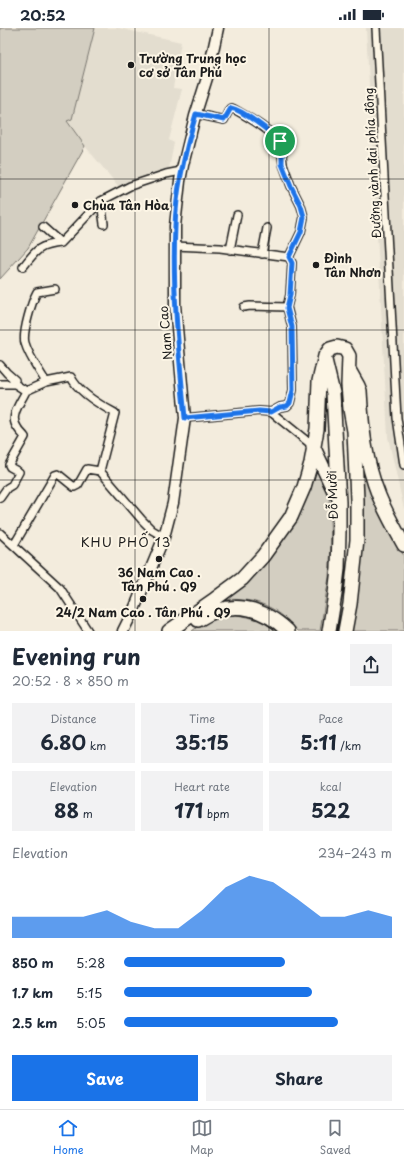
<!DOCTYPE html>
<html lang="en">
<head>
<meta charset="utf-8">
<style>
  body { margin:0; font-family:"Playpen Sans",sans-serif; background:#f2f2f3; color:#1f2937; height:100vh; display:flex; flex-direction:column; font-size:15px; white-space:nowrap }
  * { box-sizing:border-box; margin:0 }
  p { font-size:13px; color:#747a83 }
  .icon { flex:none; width:22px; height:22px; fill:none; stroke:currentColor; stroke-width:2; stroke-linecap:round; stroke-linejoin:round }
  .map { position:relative; height:603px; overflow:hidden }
  .details { display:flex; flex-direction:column; background:#fff; flex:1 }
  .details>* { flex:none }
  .pin { position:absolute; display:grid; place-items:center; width:34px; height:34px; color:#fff; margin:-17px; border:2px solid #fff; border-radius:50%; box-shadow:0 1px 4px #0007 }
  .round { display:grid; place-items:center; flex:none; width:42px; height:42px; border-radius:0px; background:#f2f2f3 }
  .head { display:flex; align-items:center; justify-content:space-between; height:68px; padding:0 12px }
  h1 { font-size:22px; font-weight:700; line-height:30px }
  .figures { display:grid; grid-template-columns:repeat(3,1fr); gap:6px; height:68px; padding:4px 12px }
  .figures div { display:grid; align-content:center; border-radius:0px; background:#f2f2f3; text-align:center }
  .figures b { font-size:20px; font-weight:700 }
  .figures small { font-size:11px; font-weight:400 }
  .figures p { font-size:11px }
  .chart { height:112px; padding:8px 12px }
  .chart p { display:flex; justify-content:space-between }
  .chart svg { width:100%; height:72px; margin-top:4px; fill:#1a73e8; opacity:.7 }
  .cta { display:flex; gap:8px; margin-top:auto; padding:8px 12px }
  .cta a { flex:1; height:46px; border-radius:0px; background:#1a73e8; color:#fff; font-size:16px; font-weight:700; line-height:46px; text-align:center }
  .cta a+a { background:#f2f2f3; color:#1f2937 }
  ul { padding:0 12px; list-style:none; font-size:13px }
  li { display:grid; grid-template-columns:64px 48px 1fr; align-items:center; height:30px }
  li i { height:10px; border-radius:5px; background:#1a73e8 }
  .status { display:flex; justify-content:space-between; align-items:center; height:28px; padding:0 20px; background:#fff; direction:ltr }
  .status svg { height:11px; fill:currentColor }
  .menu { display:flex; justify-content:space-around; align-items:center; height:56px; border-top:1px solid #e0e1e3; background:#fff; font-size:11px; color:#747a83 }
  .menu a { display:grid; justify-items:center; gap:2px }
  .menu .on { color:#1a73e8 }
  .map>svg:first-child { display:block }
  .built { fill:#e3ddcf }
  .green { fill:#d3cec1; stroke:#78756e }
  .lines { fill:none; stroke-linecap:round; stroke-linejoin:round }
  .street-casing { stroke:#1c1c1c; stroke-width:10 }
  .secondary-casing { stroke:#1c1c1c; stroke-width:13 }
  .highway-casing { stroke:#1c1c1c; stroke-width:16 }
  .street { stroke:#fcf5e5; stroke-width:7 }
  .secondary { stroke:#fcf5e5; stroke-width:10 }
  .highway { stroke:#fcf5e5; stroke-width:13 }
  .route-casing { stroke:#fff; stroke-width:8 }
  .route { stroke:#1a73e8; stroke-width:5 }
  .grid { fill:none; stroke:#1c1c1c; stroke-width:1; stroke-opacity:0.55 }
  .poi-dot { fill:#1c1c1c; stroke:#fcf5e5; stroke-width:1.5 }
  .labels { text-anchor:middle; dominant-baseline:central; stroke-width:4; stroke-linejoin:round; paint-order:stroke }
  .poi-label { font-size:12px; font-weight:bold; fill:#1c1c1c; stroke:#fcf5e5; text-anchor:start }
  .street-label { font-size:12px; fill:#1c1c1c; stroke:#fcf5e5 }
  .neighbourhood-label { font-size:13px; letter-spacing:1px; fill:#1c1c1c; stroke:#fcf5e5 }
</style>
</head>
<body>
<div class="status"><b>20:52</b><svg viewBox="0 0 49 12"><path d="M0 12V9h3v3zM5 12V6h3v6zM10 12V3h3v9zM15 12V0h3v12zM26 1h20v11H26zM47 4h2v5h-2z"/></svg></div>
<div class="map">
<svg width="404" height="603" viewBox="0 0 404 603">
  <rect width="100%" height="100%" fill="#f3ecdd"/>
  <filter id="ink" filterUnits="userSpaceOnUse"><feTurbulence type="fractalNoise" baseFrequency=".025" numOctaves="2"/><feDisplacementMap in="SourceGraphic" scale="8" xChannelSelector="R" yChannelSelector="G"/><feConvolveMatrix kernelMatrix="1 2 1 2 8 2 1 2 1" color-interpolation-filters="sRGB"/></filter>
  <g filter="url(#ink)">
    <path class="built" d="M95,0H118L181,14L173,60L182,61L169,112L174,115L169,141L119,159L85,118L67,93L72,91Z
      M366,0H404V481L388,409Z"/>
    <path class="green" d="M0,0H95L72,91L67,93L85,118L28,220L0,251Z
      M359,412L386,495L404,528V603H348Z
      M316,430L329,463L331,518L329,549L320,603H298C275,576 253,569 219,572L257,539Z
      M236,587C252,589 264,593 276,603H192C205,592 220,589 236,587Z"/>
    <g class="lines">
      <g class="street-casing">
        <path id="street" d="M376,0L397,390L404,437
          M196,86L224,92L229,82L232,80C248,89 275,104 284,120L282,128L283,136L291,158L301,178L304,189L301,204L289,229
          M101,173L104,196
          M43,199L61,215L101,173L130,158L166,146L181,143
          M174,218L220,220L289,229L292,235L290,267L287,279L292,299L293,362L290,375L287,378L280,379L271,384
          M230,222L237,187
          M262,226L267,200
          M23,239C36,222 39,217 61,215
          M244,279L250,278L287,279
          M0,337L7,345L15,352
          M46,354C39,342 29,329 25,315C22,305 32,273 37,264L55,261
          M0,356H15L26,363L46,354L71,349C78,364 100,377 115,385L100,443L142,492L152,502L164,509
          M185,390L259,383L271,384L313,418
          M0,470L7,460L12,457L19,444L10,439L9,437L25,409C23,406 19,403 17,399C9,388 21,374 26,363
          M0,505L60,560L88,603
          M14,517L55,447L58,446L74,459L78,457L87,441L100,443"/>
      </g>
      <g class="secondary-casing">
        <path id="secondary" d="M123,603L135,579L164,509L173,475L185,390L175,277V198L180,153L183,137L195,88L207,50L218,0"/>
      </g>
      <g class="highway-casing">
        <path id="highway" d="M325,332L333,365L339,474V504L338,541L335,566L329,603
          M349,342L358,358L360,363C362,400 365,433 379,468C386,485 395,501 404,517
          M313,418L335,465
          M198,592C230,571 261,578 288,603
          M169,603L215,571L242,551L263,528L291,489L304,459L311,435L317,401L319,353L325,328L330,321L337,319L345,321L349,328L348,357L350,381L354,403L357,472V512L350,576L345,603"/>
      </g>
      <use href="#street" class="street"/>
      <use href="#secondary" class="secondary"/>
      <use href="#highway" class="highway"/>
    </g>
  </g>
  <g class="lines" filter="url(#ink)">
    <g class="route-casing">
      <path id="route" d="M231,80C242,82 270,103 278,112C281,114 282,117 284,120L282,128V136L291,158L301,178L304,189L301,204L289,229L292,235L290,267L287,280L292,299L293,362L290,375L287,378L280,379L271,384L259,383L185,390C179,326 172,263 175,199C176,161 185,123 196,86L224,92Z"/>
    </g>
    <use href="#route" class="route"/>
  </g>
  <path class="grid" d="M135,0V603M269,0V603M0,151H404M0,302H404M0,452H404"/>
  <g class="poi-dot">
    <circle cx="131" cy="37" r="4"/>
    <circle cx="75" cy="177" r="4"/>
    <circle cx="316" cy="237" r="4"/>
    <circle cx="159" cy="531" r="4"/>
    <circle cx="143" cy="571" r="4"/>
  </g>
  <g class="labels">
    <g class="poi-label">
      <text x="139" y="30">Trường Trung học<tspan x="139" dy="14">cơ sở Tân Phú</tspan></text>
      <text x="83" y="177">Chùa Tân Hòa</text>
      <text x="324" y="230">Đình<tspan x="324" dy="14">Tân Nhơn</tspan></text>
      <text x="159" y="544" text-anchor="middle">36 Nam Cao .<tspan x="159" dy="14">Tân Phú . Q9</tspan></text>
      <text x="143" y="584" text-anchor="middle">24/2 Nam Cao . Tân Phú . Q9</text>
    </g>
    <g class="street-label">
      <text transform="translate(372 135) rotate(-93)">Đường vành đai phía đông</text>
      <text transform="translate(165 305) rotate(-95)">Nam Cao</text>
      <text transform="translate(332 467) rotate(-92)">Đỗ Mười</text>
    </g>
    <g class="neighbourhood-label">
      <text x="126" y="513">KHU PHỐ 13</text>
    </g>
  </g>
</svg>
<div class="pin" style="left:280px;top:113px;background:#1e9e55"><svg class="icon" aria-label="arrive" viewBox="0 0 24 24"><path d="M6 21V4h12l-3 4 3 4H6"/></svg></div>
</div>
<section class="details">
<div class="head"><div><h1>Evening run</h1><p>20:52 · 8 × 850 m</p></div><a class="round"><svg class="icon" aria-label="share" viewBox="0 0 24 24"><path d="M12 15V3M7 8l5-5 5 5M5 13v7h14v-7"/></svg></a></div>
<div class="figures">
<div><p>Distance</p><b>6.80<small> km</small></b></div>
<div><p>Time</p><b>35:15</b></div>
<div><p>Pace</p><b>5:11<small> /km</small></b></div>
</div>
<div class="figures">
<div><p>Elevation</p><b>88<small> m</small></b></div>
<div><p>Heart rate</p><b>171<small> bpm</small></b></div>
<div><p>kcal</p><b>522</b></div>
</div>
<div class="chart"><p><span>Elevation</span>234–243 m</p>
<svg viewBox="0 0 160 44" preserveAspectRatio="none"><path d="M0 44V31L10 31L20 31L30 31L40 27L50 34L60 38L70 38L80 27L90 13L100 6L110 10L120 20L130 31L140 31L150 27L160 31V44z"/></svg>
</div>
<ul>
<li><b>850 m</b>5:28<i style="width:60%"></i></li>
<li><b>1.7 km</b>5:15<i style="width:70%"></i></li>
<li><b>2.5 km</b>5:05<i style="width:80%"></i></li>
</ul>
<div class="cta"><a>Save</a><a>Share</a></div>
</section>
<nav class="menu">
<a class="on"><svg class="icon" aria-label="home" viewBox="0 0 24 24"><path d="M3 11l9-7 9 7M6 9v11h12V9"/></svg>Home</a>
<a><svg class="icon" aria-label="map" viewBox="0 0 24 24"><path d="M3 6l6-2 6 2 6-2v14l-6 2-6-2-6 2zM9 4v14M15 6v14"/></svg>Map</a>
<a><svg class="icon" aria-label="saved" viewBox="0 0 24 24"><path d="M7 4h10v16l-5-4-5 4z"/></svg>Saved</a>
</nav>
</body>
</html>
